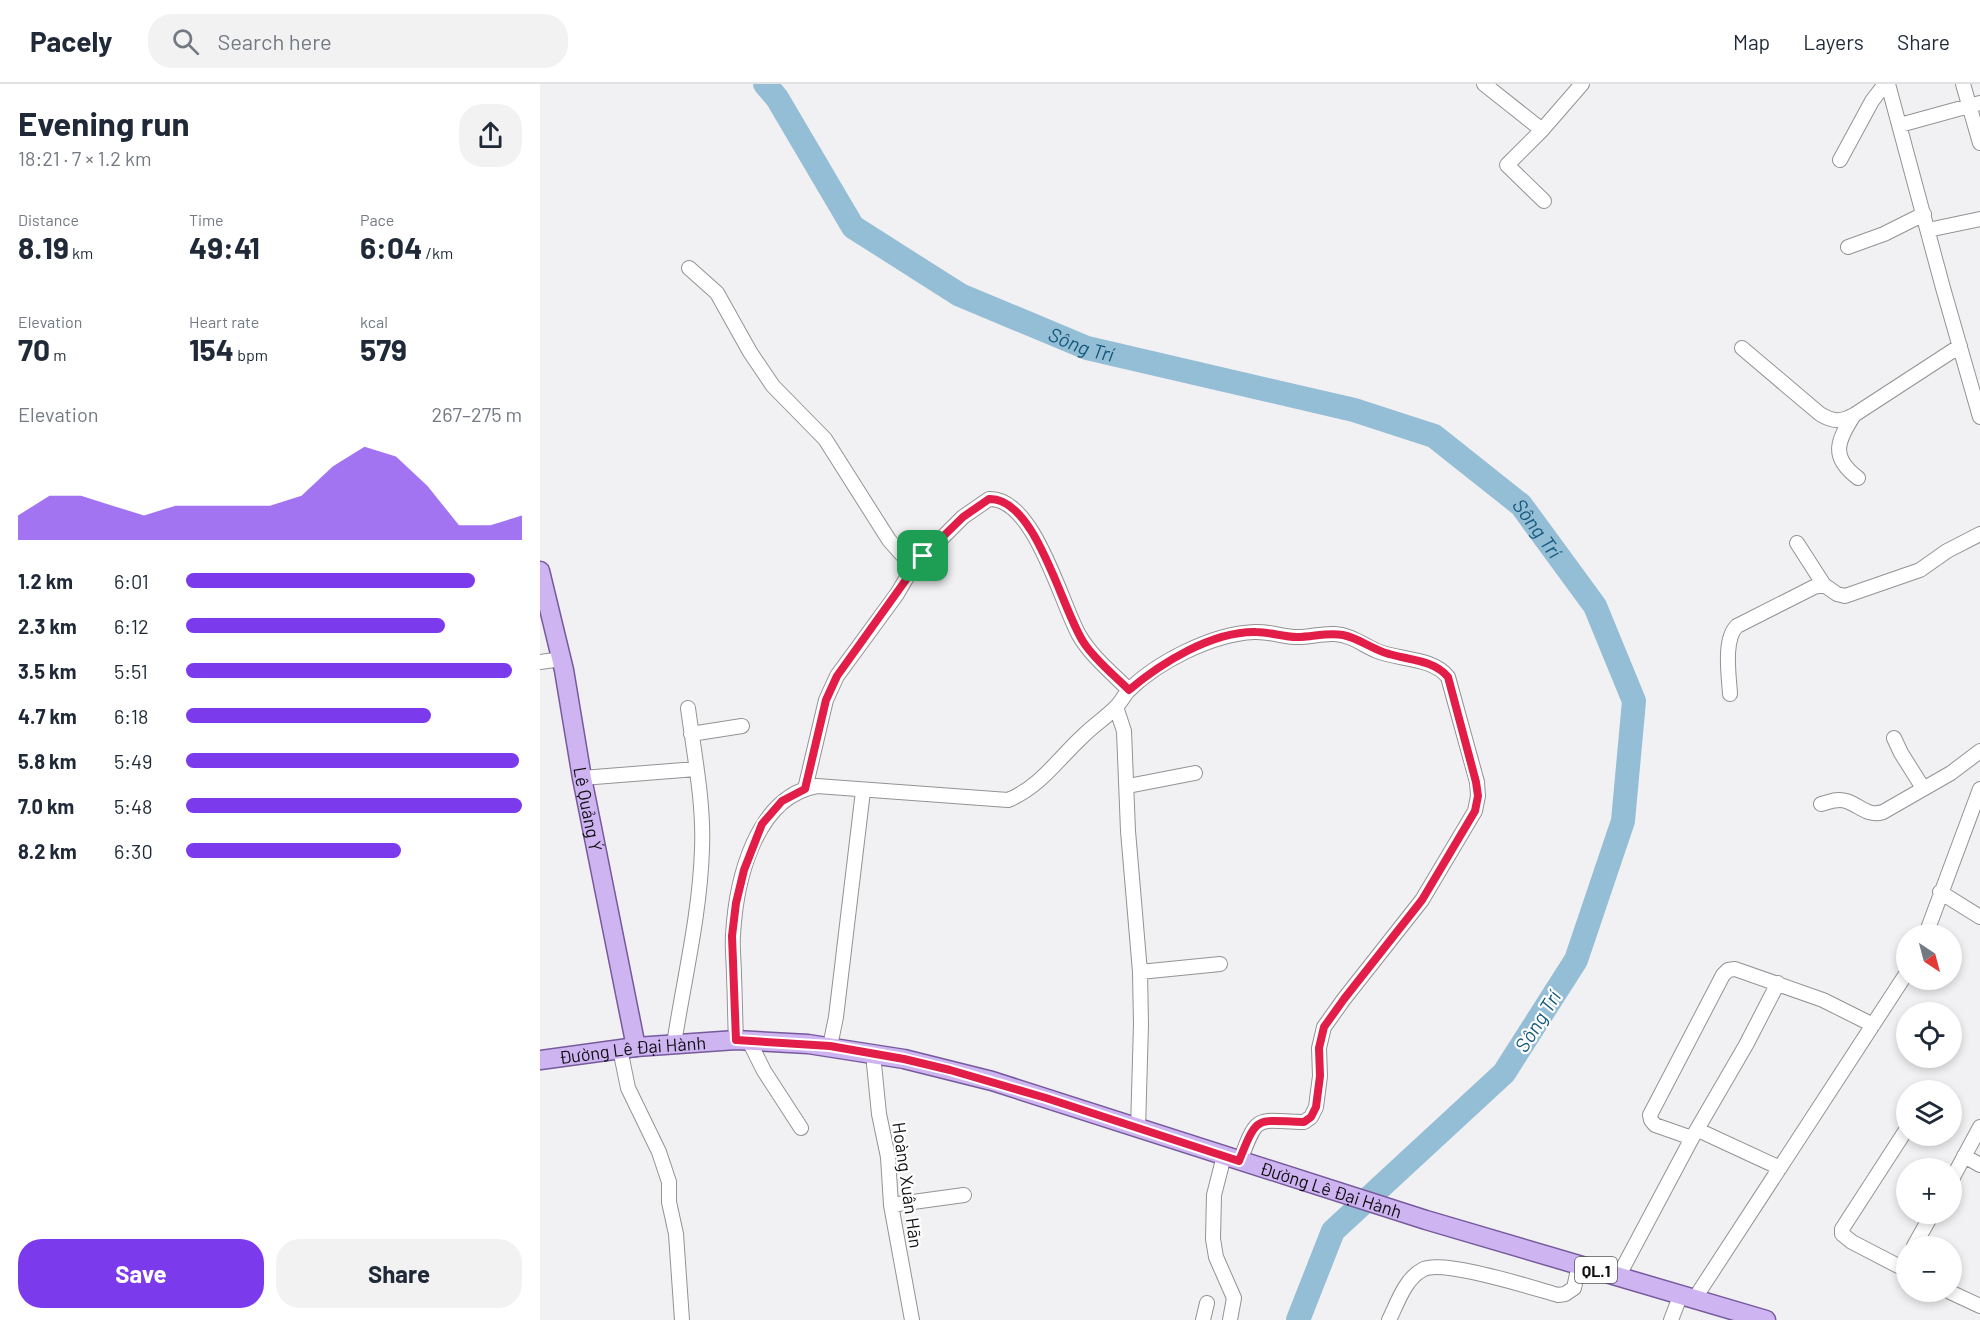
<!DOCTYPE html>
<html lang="en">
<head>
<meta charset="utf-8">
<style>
  body { margin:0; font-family:Barlow,sans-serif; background:#f2f2f3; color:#1f2937; height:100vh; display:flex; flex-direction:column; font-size:22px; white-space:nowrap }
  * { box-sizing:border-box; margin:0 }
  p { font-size:20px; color:#747a83 }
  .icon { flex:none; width:33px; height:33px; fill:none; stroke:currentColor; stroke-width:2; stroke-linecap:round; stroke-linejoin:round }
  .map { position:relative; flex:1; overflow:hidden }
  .sheet { display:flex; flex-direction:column; background:#fff; width:540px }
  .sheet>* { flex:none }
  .needle { width:39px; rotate:144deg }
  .buttons { position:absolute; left:1356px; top:840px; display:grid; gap:12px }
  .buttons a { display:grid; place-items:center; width:66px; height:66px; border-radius:50%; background:#fff; box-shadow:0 3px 9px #0003; font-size:30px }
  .pin { position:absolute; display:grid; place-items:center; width:51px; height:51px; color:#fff; margin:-26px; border-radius:12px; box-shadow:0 3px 9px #0006 }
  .round { display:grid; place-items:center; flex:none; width:63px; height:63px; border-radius:24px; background:#f2f2f3 }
  .head { display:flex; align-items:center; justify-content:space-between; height:102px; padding:0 18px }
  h1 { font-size:33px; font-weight:700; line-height:45px }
  .metrics { display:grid; grid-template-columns:repeat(3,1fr); gap:9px; height:102px; padding:6px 18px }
  .metrics div { display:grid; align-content:center }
  .metrics b { font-size:30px; font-weight:700 }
  .metrics small { font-size:16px; font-weight:400 }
  .metrics p { font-size:16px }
  .chart { height:168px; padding:12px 18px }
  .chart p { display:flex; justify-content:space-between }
  .chart svg { width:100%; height:108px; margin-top:6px; fill:#7c3aed; opacity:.7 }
  .action { display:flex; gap:12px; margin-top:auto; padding:12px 18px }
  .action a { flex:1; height:69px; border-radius:24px; background:#7c3aed; color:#fff; font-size:24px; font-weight:700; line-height:69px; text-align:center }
  .action a+a { background:#f2f2f3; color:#1f2937 }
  ul { padding:0 18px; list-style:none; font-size:20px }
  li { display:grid; grid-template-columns:96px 72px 1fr; align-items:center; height:45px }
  li i { height:15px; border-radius:8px; background:#7c3aed }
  header { display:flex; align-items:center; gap:36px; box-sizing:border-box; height:84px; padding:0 30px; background:#fff; border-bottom:2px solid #e0e1e3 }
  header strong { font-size:28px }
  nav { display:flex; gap:33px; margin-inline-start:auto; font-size:21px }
  .search { width:420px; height:54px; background:#f2f2f3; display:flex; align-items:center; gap:15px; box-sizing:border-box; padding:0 21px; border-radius:24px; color:#747a83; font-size:22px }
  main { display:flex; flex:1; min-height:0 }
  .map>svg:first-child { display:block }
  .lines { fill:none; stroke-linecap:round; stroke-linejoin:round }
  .river { stroke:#94bdd6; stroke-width:24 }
  .minor-casing { stroke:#939394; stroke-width:16 }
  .major-casing { stroke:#765a9c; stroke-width:21 }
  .minor { stroke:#fff; stroke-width:14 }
  .major { stroke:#ceb4f1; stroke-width:18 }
  .route-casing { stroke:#fff; stroke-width:12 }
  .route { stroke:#e11d48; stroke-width:8 }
  .labels { text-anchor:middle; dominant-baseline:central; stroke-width:4.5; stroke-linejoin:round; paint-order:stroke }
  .shield { fill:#fefeff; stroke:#575758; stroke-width:1.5 }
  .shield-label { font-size:16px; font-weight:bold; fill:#0f0f10 }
  .street-label { font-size:18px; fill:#0f0f10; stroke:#fefeff }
  .water-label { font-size:20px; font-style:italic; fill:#135a7c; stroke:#fefeff }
</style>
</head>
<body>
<header>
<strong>Pacely</strong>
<div class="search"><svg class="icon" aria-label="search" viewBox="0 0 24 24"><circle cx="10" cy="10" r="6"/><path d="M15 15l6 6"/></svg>Search here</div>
<nav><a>Map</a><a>Layers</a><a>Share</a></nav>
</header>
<main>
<section class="sheet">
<div class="head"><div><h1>Evening run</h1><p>18:21 · 7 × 1.2 km</p></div><a class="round"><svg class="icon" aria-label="share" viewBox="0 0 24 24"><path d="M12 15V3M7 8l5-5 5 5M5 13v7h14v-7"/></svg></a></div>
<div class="metrics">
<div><p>Distance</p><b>8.19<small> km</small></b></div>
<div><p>Time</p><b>49:41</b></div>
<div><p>Pace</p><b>6:04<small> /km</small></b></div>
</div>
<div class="metrics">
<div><p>Elevation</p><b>70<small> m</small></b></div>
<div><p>Heart rate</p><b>154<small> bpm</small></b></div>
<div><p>kcal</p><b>579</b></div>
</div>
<div class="chart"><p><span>Elevation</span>267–275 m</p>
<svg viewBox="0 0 160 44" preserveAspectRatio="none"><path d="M0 44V34L10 26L20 26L30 30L40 34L50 30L60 30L70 30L80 30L90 26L100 14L110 6L120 10L130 22L140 38L150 38L160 34V44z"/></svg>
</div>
<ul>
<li><b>1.2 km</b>6:01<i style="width:86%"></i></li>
<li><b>2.3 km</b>6:12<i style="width:77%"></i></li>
<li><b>3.5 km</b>5:51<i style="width:97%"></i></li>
<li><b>4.7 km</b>6:18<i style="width:73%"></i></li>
<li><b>5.8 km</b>5:49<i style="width:99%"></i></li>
<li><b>7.0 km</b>5:48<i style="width:100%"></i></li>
<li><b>8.2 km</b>6:30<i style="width:64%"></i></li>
</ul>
<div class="action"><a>Save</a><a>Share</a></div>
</section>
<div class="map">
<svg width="1440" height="1236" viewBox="0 0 1440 1236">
  <rect width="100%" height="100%" fill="#f1f0f2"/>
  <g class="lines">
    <path class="river" id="s1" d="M225,0L237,14L313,143L420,211L547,264L814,326L894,352L981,421L1055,522L1094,617L1083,737L1036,876L964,989L793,1147L758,1236"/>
    <g class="minor-casing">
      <path id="minor" d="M944,0L1002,46
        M1348,0L1403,204L1440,333
        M1423,0L1440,59
        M1360,41L1440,19
        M1300,76L1332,17L1345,0
        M1004,117L967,81L1002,46L1042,0
        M1388,146L1440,135
        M1308,163L1344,150L1384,130
        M149,184L177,209L210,268L233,302L285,355L349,456L373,483
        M1202,264L1280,330C1293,338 1301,338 1314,331L1420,262
        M1314,331C1297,357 1290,373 1318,394
        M1257,459L1284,501
        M0,578L21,575
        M1190,610C1189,592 1183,555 1197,542L1274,503L1284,501L1297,510L1305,512L1380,486L1407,467L1440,450
        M576,623L584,647L588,747L600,888L601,940L598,1045
        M151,650L202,642
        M1354,654L1361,669L1383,704
        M42,694L156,685
        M588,702L655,689
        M265,705L286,616L297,592L357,510L373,483L423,433L449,415C494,413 521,519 539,551C551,572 572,589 589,606
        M1281,720C1289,718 1298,714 1306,717C1320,721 1327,733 1343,728L1411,689L1440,667
        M1400,808L1440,833
        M1386,850L1440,705
        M600,888L680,880
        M196,956C195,935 195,914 194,892C194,878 192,864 193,851C196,797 215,713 277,702L468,716C500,703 518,675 543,652C553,642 565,634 574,625C580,620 583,613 588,607C617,578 672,550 714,548C727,547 741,552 754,553C768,554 781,549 795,550C811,551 823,561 837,567C859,576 892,573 908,593L937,698L938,712L935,727L882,816L804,915L784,943L779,964L780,992L776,1023L771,1033L764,1038C716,1037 718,1028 700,1077
        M209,957L224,987L261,1044
        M134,960C144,895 160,830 162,765C164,718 154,670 148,624
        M290,962L296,933L323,707
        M80,965L88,1004L119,1068L129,1098V1118L136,1150L142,1236
        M333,970L339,1030L348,1073L351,1121L372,1236
        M1158,1046L1240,1084
        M1366,1046L1302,1145V1150L1312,1158L1366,1186
        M1152,1054L1115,1041L1111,1036L1110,1031L1183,891L1188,886L1195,885L1283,916L1333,941
        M684,1072L674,1111L673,1155L676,1173L694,1214L690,1236
        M1424,1072L1440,1081
        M1412,1095L1440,1043
        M351,1121L424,1111
        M1374,1162L1392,1130
        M1078,1193L1152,1054L1206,961L1238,899
        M1410,1208L1440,1222
        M1155,1214L1366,890
        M663,1236L667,1219
        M849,1236C857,1220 865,1195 882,1186C901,1174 993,1204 1018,1211L1025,1210L1034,1204L1039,1181
        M1131,1236L1141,1210"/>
    </g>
    <g class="major-casing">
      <g id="major">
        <path id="s2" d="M0,487L24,586L42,694L96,963"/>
        <path id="s3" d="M0,976L96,963L196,956L268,960L364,975L452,997L886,1136L1226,1236"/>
      </g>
    </g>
    <use href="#minor" class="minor"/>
    <use href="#major" class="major"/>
  </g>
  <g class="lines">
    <g class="route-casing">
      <path id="route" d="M449,415C496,413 522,527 544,559C556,577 574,591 589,606C621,579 672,547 716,548C730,548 743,553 757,553C773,553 787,548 803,551C819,554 833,566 849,570C869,576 894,576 908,593L936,698L938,712L935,727L882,816L804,915L784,943L779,964L780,992L776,1023L771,1033L764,1038C716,1037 718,1029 699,1077L506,1014L410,986L364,975L290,962L196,956L192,852L196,819L204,786L222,740L242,717L265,705L286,616L297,592L383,472L423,433Z"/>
    </g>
    <use href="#route" class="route"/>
  </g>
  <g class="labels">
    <rect class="shield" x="1035" y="1173" width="42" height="26" rx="4.5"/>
    <g class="shield-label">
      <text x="1056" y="1186">QL.1</text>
    </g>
    <g class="street-label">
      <text stroke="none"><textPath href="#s2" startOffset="243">Lê Quảng Ý</textPath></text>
      <text stroke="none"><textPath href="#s3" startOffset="93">Đường Lê Đại Hành</textPath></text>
      <text transform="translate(368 1101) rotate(82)">Hoàng Xuân Hãn</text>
      <text stroke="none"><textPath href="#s3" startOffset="813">Đường Lê Đại Hành</textPath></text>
    </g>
    <g class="water-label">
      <text stroke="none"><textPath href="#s1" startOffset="426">Sông Trí</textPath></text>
      <text stroke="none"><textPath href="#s1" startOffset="930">Sông Trí</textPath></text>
      <text transform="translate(997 937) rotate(-58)">Sông Trí</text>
    </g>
  </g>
</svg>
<div class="buttons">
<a><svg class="needle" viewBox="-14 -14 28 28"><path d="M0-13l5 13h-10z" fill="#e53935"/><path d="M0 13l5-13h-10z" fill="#747a83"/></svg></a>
<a><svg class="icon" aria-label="locate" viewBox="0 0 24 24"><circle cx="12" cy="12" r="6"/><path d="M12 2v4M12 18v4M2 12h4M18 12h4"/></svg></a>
<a><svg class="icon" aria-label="layers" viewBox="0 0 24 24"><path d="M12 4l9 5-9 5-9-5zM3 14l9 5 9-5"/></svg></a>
<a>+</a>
<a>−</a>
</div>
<div class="pin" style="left:383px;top:472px;background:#1e9e55"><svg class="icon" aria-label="arrive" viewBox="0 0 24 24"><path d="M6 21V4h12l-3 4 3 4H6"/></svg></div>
</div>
</main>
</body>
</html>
